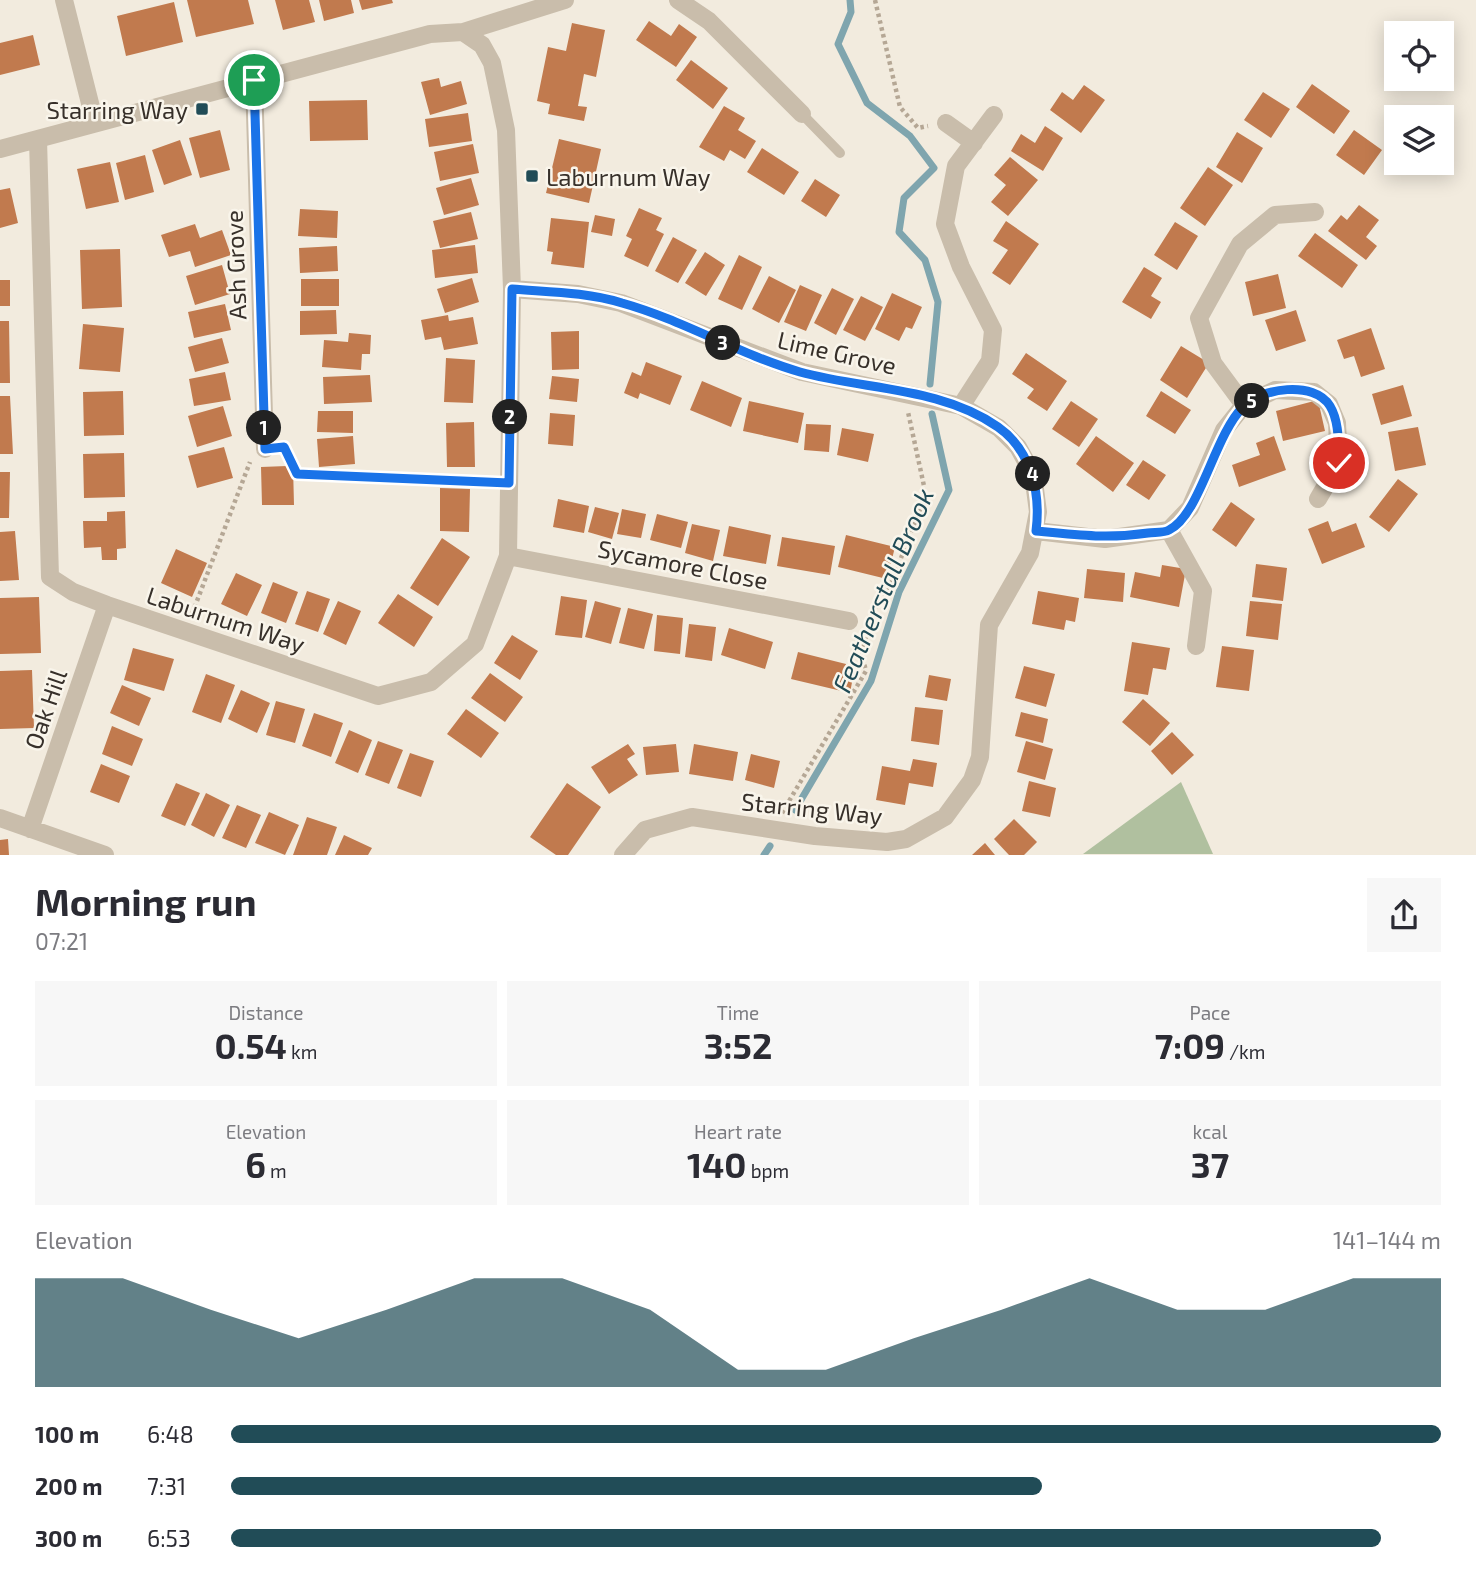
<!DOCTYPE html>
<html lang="en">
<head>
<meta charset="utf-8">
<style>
  body { margin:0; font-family:"Exo 2",sans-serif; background:#f7f7f7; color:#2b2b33; height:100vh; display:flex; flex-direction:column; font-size:26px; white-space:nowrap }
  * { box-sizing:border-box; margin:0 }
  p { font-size:23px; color:#7c7c81 }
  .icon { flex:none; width:38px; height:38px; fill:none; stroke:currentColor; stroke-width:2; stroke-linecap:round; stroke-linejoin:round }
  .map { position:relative; height:855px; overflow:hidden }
  .side { display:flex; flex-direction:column; background:#fff; flex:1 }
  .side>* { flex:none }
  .tools { position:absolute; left:1384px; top:21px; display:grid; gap:14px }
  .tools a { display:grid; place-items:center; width:70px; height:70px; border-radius:0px; background:#fff; box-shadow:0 4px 18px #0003; font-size:35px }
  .pin { position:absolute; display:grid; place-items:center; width:60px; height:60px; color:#fff; margin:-30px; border:4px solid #fff; border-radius:50%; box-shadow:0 2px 7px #0007 }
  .km { position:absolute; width:35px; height:35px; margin:-18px; border-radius:50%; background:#222; color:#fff; font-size:19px; line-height:35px; text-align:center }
  .round { display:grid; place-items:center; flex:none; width:74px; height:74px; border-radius:0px; background:#f7f7f7 }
  .headline { display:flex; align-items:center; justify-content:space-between; height:119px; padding:0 35px }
  h1 { font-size:38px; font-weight:700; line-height:52px }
  .metrics { display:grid; grid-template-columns:repeat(3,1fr); gap:10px; height:119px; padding:7px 35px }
  .metrics div { display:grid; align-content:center; border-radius:0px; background:#f7f7f7; text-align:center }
  .metrics b { font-size:35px; font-weight:700 }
  .metrics small { font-size:19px; font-weight:400 }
  .metrics p { font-size:19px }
  .chart { height:196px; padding:14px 35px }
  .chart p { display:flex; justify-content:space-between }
  .chart svg { width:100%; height:126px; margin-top:7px; fill:#214c57; opacity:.7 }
  ul { padding:0 35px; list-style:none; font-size:23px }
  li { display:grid; grid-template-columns:112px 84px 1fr; align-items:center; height:52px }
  li i { height:18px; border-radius:9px; background:#214c57 }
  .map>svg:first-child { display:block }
  .green { fill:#b0c09f }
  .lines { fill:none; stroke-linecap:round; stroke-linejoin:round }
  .stream { stroke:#7fa5ae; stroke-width:7 }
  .building { fill:#c17a4e }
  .path { stroke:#b5a795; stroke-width:4.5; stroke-dasharray:3.5 3.5; stroke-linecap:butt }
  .lane { stroke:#c9bdab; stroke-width:10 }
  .street { stroke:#c9bdab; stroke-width:18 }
  .route-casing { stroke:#fff; stroke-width:14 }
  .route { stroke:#1a73e8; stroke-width:9 }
  .poi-dot { fill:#214c57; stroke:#f9f5eb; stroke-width:2.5 }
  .labels { text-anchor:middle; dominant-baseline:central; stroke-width:5; stroke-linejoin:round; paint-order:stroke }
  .poi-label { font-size:24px; fill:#37302a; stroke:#f9f5eb; text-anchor:end }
  .street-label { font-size:24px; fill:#37302a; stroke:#f9f5eb }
  .water-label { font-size:26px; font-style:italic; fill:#214c57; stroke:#f9f5eb }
</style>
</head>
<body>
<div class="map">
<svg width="1476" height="855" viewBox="0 0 1476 855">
  <rect width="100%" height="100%" fill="#f2ebde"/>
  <path class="green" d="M1181,782L1213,854H1083Z"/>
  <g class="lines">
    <path class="stream" d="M850,0L851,12L838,44L867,103L910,136L934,168L904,198L899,232L925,260L938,302L930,384
      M795,810L871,681L899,592L949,490L932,414
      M764,855L770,846"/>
  </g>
  <path class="building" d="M187,0H248L254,24L196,37Z
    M275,0H309L315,22L283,30Z
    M319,0H351L354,13L324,21Z
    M359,0H392L393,3L362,10Z
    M174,2L183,42L126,56L117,16Z
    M649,21L671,36L679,24L697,37L676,67L636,40Z
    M572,23L605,30L596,77L584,74L578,106L587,107L584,121L548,114L550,104L537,101L548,47L566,51Z
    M33,35L40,65L0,75V43Z
    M691,60L728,88L713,109L676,80Z
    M439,78L441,87L461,81L467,104L430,115L421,82Z
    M1312,84L1350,111L1334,134L1296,107Z
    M1084,85L1105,100L1081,133L1050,110L1062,92L1073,100Z
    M1263,92L1290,109L1271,138L1244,120Z
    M367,100L368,140L310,141L309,101Z
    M724,106L745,118L738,130L756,141L745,159L730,150L724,161L699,147Z
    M468,113L472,141L429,147L425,119Z
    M1045,126L1063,138L1043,171L1011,151L1021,134L1035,143Z
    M220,130L230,170L200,178L189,138Z
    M1354,130L1382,150L1364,175L1336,155Z
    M1237,132L1263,148L1242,183L1216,167Z
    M559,139L601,149L589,203L546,193Z
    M180,140L192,175L164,185L152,150Z
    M473,144L479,173L440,181L434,152Z
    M762,148L799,172L784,195L747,172Z
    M145,155L154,192L125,200L116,163Z
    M1010,157L1038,180L1008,216L991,202L1006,185L994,175Z
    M110,162L119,202L86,209L77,169Z
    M1208,167L1233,185L1205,226L1180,208Z
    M471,178L479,205L444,215L436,188Z
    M815,179L840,195L826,217L801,201Z
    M10,188L18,223L0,228V190Z
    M1359,205L1379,220L1366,237L1377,246L1366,260L1328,231L1341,215L1347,220Z
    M639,208L662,218L656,230L664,234L648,267L624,256L632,239L626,236Z
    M300,209L338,211L337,238L298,236Z
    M471,212L478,239L440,248L433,221Z
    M595,215L615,219L612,236L591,232Z
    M551,218L589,222L584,268L551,264L553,252L547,251Z
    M1006,221L1039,244L1010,285L992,273L1008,250L993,241Z
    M1175,222L1198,236L1177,270L1154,255Z
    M195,224L200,238L222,230L231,255L195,267L190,251L169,257L161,235Z
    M1315,233L1358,265L1342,288L1298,256Z
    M673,237L697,250L678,283L655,271Z
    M475,245L478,273L435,278L432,250Z
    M337,246L338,271L300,273L299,248Z
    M120,249L122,307L82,309L80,250Z
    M705,252L725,265L706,296L685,283Z
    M739,255L762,267L742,310L718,299Z
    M222,265L230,294L195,305L186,276Z
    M1144,267L1162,278L1151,296L1161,302L1151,319L1122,302Z
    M1278,274L1286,308L1253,316L1245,282Z
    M769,276L796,290L779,323L752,309Z
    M472,278L479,302L445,313L437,289Z
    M301,279H339V306H301Z
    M0,280H10V306H0Z
    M800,285L822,295L806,331L784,322Z
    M832,288L854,299L836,335L814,323Z
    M892,293L922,307L912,329L906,327L899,341L875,329Z
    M861,296L883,307L865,341L843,330Z
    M225,304L231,330L194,338L188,312Z
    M336,310L337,334L300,335V311Z
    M1296,310L1306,341L1276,351L1265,320Z
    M448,315L449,321L473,317L478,344L444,350L441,337L425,340L421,320Z
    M0,321H9L10,383H0Z
    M83,324L124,328L120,372L79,369Z
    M1371,328L1385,369L1361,377L1354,356L1344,359L1337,340Z
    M579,331V369L552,370L551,332Z
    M349,333L371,335L370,354H362L361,370L322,367L324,340L348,342Z
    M222,338L229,363L195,372L188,347Z
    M1181,346L1209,363L1187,398L1160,380Z
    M1026,353L1067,381L1047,411L1027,398L1034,389L1012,374Z
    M446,358L475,360L473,403L444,402Z
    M646,362L682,376L670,405L640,393L638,399L624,393L632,372L641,376Z
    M225,372L231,400L194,406L189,379Z
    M370,375L372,402L324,404L323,377Z
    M552,376L579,379L577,402L549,399Z
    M702,381L742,398L731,427L690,410Z
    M1403,385L1412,416L1381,425L1372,394Z
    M123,391L124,435L84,436L83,392Z
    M1161,391L1191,410L1175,434L1146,416Z
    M0,396H10L13,454H0Z
    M1318,400L1325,431L1283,441L1276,411Z
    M749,401L804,413L798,443L743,431Z
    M1071,401L1098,419L1079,447L1052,429Z
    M223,406L232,436L197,447L188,416Z
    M318,411H353V433L317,432Z
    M550,413L575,415L573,446L548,444Z
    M474,422L475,467H447L446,423Z
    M806,424L831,425L829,452L804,450Z
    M1418,427L1426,465L1395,471L1388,432Z
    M842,428L874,434L868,462L837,455Z
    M353,436L355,464L319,467L317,439Z
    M1096,436L1134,463L1113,492L1076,464Z
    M1274,436L1286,470L1239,487L1232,465L1260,455L1256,443Z
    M224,447L233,478L197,488L188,456Z
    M124,453L125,497L84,498L83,454Z
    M1143,460L1166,475L1149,500L1126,485Z
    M287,466H293L294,505H262L261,467Z
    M0,472H10L9,518H0Z
    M1398,479L1418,494L1389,532L1369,517Z
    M440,488L470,489L469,532L440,531Z
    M558,499L589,506L584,533L553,527Z
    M1231,502L1255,519L1236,547L1212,530Z
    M595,507L619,513L612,539L588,532Z
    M622,509L646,514L641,538L617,534Z
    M125,511L126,548L117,549V560H102L101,547L84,548L83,521H107V512Z
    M657,514L688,522L681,548L650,540Z
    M1328,521L1332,532L1356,523L1365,547L1322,564L1308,529Z
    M692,524L720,530L713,561L685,553Z
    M729,526L771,535L766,564L723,556Z
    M15,531L19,580L0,581V532Z
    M846,535L895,547L887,579L838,567Z
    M782,537L835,546L830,575L777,566Z
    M442,538L470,557L438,606L410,588Z
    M176,549L207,563L192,597L161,583Z
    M1256,564L1287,568L1283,601L1252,597Z
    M1162,565L1186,569L1179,607L1130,597L1135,572L1160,577Z
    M1087,569L1125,573L1123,602L1084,598Z
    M236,573L262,585L247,616L221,604Z
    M273,582L298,592L286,623L261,613Z
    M307,591L330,599L318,632L295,624Z
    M1038,591L1079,598L1075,622L1066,620L1064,630L1032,624Z
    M398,594L433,617L414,647L378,623Z
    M561,596L587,600L582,638L555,635Z
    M39,597L41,653L0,654V598Z
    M338,601L361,611L346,645L323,634Z
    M595,601L621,608L611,644L585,637Z
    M1250,601L1282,604L1278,640L1246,636Z
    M628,608L653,614L644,649L619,643Z
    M657,615L683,618L680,654L654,651Z
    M689,624L716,627L712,661L685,657Z
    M729,628L773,642L765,669L721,655Z
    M512,635L538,651L520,680L494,663Z
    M1132,642L1170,648L1166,670L1153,668L1148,695L1124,691Z
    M1222,646L1254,650L1249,691L1216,687Z
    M133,648L174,659L164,691L124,680Z
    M798,652L846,664L843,675L853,677L850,693L791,679Z
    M1024,666L1055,674L1046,707L1015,698Z
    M32,670L34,728L0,729V671Z
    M490,673L523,697L505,722L471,698Z
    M206,674L235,685L221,723L192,712Z
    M929,675L951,679L947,701L925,697Z
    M122,685L151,698L139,726L110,713Z
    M241,690L270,703L257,733L228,719Z
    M1143,699L1170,723L1150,746L1122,722Z
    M276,701L305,709L295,743L266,735Z
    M915,707L943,710L939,745L911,741Z
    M466,709L499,733L481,758L447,734Z
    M1021,712L1048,719L1043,743L1015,736Z
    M314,713L343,723L331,757L302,746Z
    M112,726L143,739L132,766L102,754Z
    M349,730L372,740L358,773L335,763Z
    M1172,732L1194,755L1172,775L1151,751Z
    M378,741L403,750L389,784L365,775Z
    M1026,741L1053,749L1045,780L1017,772Z
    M628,744L635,754L627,759L638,775L609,794L591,767Z
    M676,744L679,772L646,775L643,747Z
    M694,744L738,752L733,781L689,774Z
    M410,753L434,761L421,797L397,788Z
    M751,754L780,761L774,788L745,780Z
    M913,759L937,763L933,787L909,783L905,805L876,800L882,766L910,771Z
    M101,764L130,776L119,803L90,792Z
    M1029,781L1056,788L1050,817L1022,811Z
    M176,783L200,793L185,826L161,816Z
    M567,783L601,807L568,855H556L530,837Z
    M206,793L230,805L214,837L191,825Z
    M237,805L261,815L246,848L222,838Z
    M269,812L299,825L285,855L255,843Z
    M307,817L337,827L327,855H293Z
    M1014,819L1037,842L1024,855H1009L994,839Z
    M344,835L372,848L368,855H335Z
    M8,839L9,855H0V840Z
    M985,843L995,855H972Z"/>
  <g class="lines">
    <path class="path" d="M875,0L900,107L918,128L928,126
      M284,448L297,474L490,483
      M192,614L250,462
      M869,619L871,612L887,594L922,504L924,486L908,412
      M782,813L866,671L862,655L867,631"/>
    <path class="lane" d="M802,114L840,153"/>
    <path class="street" d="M64,0L95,123
      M678,0L709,21L802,114
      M254,80L265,449
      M946,123L974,143
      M38,139L50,577L73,592L107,605L378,696L431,682L475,644L508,556L512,289L506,130L492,63L482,45L463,32
      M0,149L430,34L463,32L565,0
      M512,289L578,294L621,303L802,372L961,406L999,428L1018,447L1033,474L1038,512L1030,553L989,625L980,757L972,780L945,817L906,839L887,842L815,836L692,817L645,830L623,855
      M1244,405L1213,363L1199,318L1240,244L1275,215L1315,212
      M961,406L990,361L993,330L961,267L945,224L956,166L994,115
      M1169,530L1203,591L1196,646
      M1036,531L1105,539L1169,530L1190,508L1224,430L1244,405L1275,390L1314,392L1329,404L1337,423L1339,463L1318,499
      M508,556L849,621
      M0,818L105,855
      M30,829L107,605"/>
  </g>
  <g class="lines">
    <g class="route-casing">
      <path id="route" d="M254,80L265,449L284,447L297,474L509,483L512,289C548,292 586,292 622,303C683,320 738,354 800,372C865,390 941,387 998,427C1031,450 1041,493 1036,531C1076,535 1108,539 1148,533C1154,532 1164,533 1169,530C1200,515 1214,436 1243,407C1261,388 1314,380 1330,406C1340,423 1338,445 1339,463"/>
    </g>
    <use href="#route" class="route"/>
  </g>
  <g class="poi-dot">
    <rect x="195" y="102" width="14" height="14" rx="3.5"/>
    <rect x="525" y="169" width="14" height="14" rx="3.5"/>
  </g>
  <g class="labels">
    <g class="poi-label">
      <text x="188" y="109">Starring Way</text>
      <text x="546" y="176" text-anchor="start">Laburnum Way</text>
    </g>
    <g class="street-label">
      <text transform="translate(235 265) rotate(-92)">Ash Grove</text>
      <text transform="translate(837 352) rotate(13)">Lime Grove</text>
      <text transform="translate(683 564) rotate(11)">Sycamore Close</text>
      <text transform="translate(226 619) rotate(18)">Laburnum Way</text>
      <text transform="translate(45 709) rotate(-71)">Oak Hill</text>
      <text transform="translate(812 808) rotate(6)">Starring Way</text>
    </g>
    <g class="water-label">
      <text transform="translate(882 590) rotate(-67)">Featherstall Brook</text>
    </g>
  </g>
</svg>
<div class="tools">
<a><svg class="icon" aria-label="locate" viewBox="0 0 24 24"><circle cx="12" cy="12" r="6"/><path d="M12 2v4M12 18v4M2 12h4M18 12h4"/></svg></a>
<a><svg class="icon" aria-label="layers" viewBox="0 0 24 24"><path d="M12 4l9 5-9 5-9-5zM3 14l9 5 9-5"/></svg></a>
</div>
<div class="pin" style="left:254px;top:80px;background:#1e9e55"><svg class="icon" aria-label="arrive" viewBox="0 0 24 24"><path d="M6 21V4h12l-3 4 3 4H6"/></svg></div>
<div class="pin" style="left:1339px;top:463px;background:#d93025"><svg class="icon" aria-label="check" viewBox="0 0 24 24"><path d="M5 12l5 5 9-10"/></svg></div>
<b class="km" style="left:264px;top:428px">1</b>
<b class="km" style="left:510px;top:417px">2</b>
<b class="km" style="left:723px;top:343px">3</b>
<b class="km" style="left:1033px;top:474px">4</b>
<b class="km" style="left:1252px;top:401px">5</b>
</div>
<section class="side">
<div class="headline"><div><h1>Morning run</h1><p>07:21</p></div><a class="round"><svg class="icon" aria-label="share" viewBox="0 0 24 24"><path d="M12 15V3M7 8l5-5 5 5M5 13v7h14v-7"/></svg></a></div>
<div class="metrics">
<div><p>Distance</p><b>0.54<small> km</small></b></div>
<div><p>Time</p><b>3:52</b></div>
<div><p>Pace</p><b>7:09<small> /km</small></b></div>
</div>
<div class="metrics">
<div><p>Elevation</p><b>6<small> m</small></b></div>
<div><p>Heart rate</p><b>140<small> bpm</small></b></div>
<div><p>kcal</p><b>37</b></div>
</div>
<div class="chart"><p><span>Elevation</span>141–144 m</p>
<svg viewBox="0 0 160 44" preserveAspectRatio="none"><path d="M0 44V6L10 6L20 17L30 27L40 17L50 6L60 6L70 17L80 38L90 38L100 27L110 17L120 6L130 17L140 17L150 6L160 6V44z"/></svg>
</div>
<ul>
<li><b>100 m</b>6:48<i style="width:100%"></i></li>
<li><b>200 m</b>7:31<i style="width:67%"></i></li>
<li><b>300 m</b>6:53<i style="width:95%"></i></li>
</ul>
</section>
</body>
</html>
